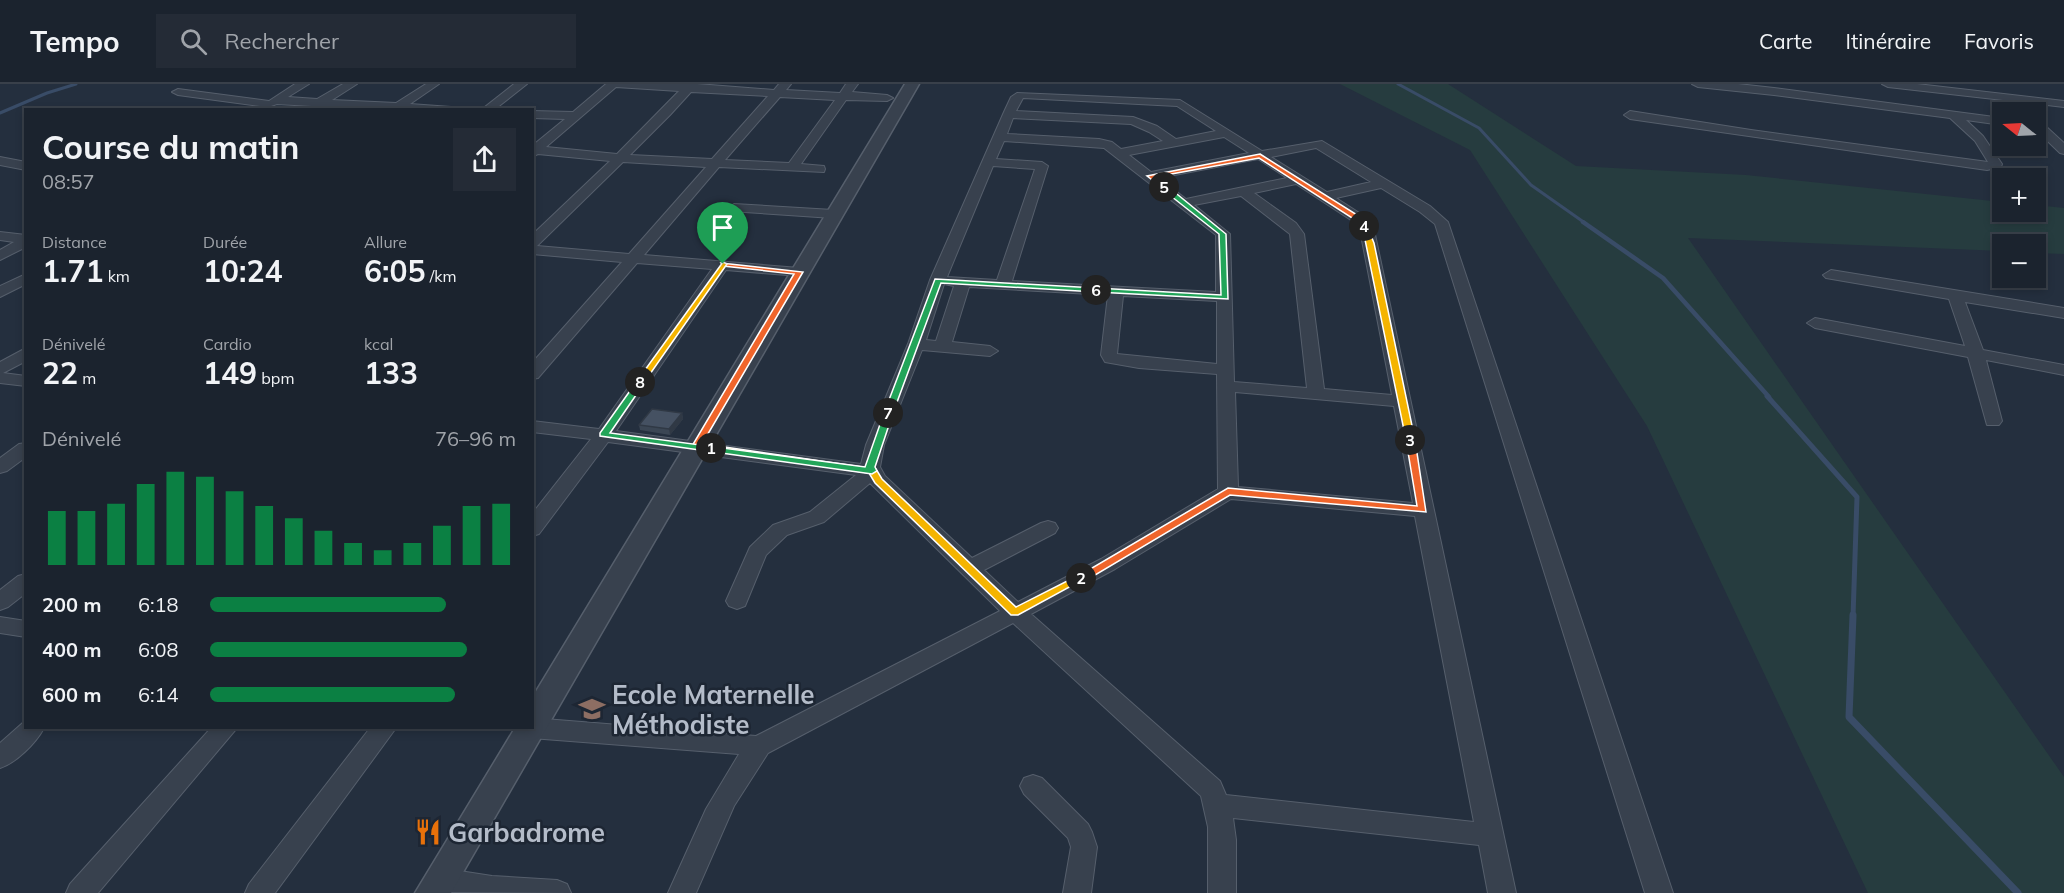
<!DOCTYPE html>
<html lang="fr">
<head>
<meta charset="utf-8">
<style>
  body { margin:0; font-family:Mulish,sans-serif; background:#242b36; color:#f1f3f6; height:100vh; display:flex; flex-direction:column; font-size:22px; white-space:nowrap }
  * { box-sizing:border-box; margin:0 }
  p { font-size:20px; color:#a0a4aa }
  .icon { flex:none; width:33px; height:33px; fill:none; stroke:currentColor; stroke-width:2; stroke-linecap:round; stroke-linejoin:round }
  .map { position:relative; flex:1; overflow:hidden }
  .sheet { position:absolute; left:24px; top:24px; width:510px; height:621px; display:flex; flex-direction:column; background:#1b232e; border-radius:0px; box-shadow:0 3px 9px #0003,0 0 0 2px #39404a }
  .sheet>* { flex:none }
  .needle { width:39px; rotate:288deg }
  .buttons { position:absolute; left:1992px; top:18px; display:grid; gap:12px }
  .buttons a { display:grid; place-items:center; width:54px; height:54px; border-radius:0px; background:#1b232e; box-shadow:0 3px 9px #0003,0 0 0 2px #39404a; font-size:30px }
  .pin { position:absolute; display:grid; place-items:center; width:51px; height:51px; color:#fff; margin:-62px -26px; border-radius:50% 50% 50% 0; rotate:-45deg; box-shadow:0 0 6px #0007 }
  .pin .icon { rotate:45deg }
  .km { position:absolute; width:30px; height:30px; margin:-15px; border-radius:50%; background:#222; color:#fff; font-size:16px; line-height:30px; text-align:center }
  .round { display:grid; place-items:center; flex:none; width:63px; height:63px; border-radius:0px; background:#242b36 }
  .overview { display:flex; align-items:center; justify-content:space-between; height:102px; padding:0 18px }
  h1 { font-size:33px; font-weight:700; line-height:45px }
  .stats { display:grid; grid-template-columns:repeat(3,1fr); gap:9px; height:102px; padding:6px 18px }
  .stats div { display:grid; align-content:center }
  .stats b { font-size:30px; font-weight:700 }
  .stats small { font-size:16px; font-weight:400 }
  .stats p { font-size:16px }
  .chart { height:168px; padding:12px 18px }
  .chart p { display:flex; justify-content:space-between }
  .chart svg { width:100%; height:108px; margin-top:6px; stroke:#0b8043; stroke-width:6 }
  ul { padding:0 18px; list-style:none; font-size:20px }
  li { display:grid; grid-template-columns:96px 72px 1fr; align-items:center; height:45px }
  li i { height:15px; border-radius:8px; background:#0b8043 }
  header { display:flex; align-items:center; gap:36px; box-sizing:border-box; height:84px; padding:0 30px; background:#1b232e; border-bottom:2px solid #39404a }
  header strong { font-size:28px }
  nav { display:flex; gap:33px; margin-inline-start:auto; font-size:21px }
  .search { width:420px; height:54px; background:#242b36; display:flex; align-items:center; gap:15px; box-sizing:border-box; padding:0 21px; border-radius:0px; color:#a0a4aa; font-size:22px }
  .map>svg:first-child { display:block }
  .green { fill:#263c3f }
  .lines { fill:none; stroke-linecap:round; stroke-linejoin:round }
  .stream-far3 { stroke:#394c67; stroke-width:3 }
  .stream-far2 { stroke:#394c67; stroke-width:4.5 }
  .stream-far1 { stroke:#394c67; stroke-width:5 }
  .stream { stroke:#394c67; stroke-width:7 }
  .minor-casing { stroke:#565f6c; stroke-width:2 }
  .tertiary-casing { stroke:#565f6c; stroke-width:3 }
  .minor { fill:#38414e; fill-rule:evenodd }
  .tertiary { fill:#38414e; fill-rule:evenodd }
  .wall { fill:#3b4654 }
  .shaded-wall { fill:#303945 }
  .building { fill:#455162; stroke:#303945; stroke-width:1.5 }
  .split-1 { fill:#f0652b; stroke:#fff; stroke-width:1.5 }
  .split-2 { fill:#f5b400; stroke:#fff; stroke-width:1.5 }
  .split-3 { fill:#f0652b; stroke:#fff; stroke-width:1.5 }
  .split-4 { fill:#f5b400; stroke:#fff; stroke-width:1.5 }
  .split-5 { fill:#f0652b; stroke:#fff; stroke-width:1.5 }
  .split-6 { fill:#22a559; stroke:#fff; stroke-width:1.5 }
  .split-7 { fill:#22a559; stroke:#fff; stroke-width:1.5 }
  .split-8 { fill:#22a559; stroke:#fff; stroke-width:1.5 }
  .split-9 { fill:#f5b400; stroke:#fff; stroke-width:1.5 }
  .labels { text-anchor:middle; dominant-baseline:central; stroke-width:5; stroke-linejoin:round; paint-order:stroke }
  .near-poi-label { font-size:26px; font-weight:bold; fill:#b4bcc9; stroke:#1d2633; text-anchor:start }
</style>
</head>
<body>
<header>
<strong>Tempo</strong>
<div class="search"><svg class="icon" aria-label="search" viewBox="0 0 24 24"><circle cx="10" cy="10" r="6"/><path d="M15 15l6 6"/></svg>Rechercher</div>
<nav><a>Carte</a><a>Itinéraire</a><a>Favoris</a></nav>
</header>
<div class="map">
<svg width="2064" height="809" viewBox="0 0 2064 809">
  <rect width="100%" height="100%" fill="#242f3e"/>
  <path class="green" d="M1340,0H1448L1576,82L1746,91L2002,118V128H2036V121L2064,124V170L2036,169V160H2002V167L1688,154L2064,693V809H1868L1647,342L1470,66Z"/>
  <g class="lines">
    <path class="stream-far3" d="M1398,0L1479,44L1531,101L1585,139
      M0,29L47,9L76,0"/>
    <path class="stream-far2" d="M1583,138L1663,194L1769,313"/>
    <path class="stream-far1" d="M1767,312L1857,413L1853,533"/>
    <path class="stream" d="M1853,531L1849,633L2018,809"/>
    <g class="minor-casing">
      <path id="minor" d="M295,0H309L288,13L317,15L343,0H357L332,16L396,19L426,0H439L410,20L451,23L456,26H381L277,20L268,23L178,11L172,8L178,5L269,17Z
        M514,0H527L494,26H481Z
        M606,0H697L774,6L779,0H791L786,6L840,9L846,0H858L852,8L887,11L893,14L887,17L846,16L801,80L824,82L825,85L824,88L719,83L644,171L799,184L806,188L799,192L726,186L616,347L861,380L866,361L908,260L930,196L1004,28L1011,13L1017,9L1180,16L1262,67L1322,57L1430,122L1448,138L1673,809H1645L1435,140L1420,128L1381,104L1336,114L1364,132L1374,146L1516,809H1488L1479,761L1233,734L1236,756V809H1208V743L1201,712L1013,539L768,669L734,722L696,809H668L706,725L739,670L531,654L522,651L519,644H532V634L756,652L1000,527L870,399L824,438L787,451L766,471L745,522L737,525L729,522L726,517L750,463L773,441L810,428L856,391L608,358L539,450L532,452V430L591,355L532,348V337L599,345L712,185L637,179L538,294L532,295V279L622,178L532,170V151L610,77L538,70L532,73V62L565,35L532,34V27L573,28ZM616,3L679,7L617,70L546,63ZM691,8L768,12L712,75L630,71L670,31ZM780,13L835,16L789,79L725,76ZM1023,14L1177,22L1216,47L1176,55L1157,42L1133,33L1016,27ZM1013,34L1131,40L1149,48L1163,57L1121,65L1112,58L1099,55L1007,50ZM1224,53L1249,69L1151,88L1129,71ZM1004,57L1104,64L1216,151V208L1012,197L1048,82L1042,78L996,75ZM1316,64L1371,98L1327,108L1271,73ZM1258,75L1287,94L1186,115L1159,94ZM623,78L706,83L629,170L537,162ZM993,82L1035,85L997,196L947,193ZM1296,100L1354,138L1360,146L1392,311L1324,305L1304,150L1296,139L1254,109ZM1241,112L1290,150L1307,304L1234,298L1230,150L1194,121ZM944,200L954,202L936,257L926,256ZM969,203L1108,211L1101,271L1105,278L1139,284L1217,290L1218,405L1101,475L1018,518L984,486L1055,449L1058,444L1055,439L1048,437L1041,439L972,474L885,392L880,383L884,361L922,266L990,272L998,267L990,262L952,258ZM1123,212L1217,217V280L1117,270ZM1235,308L1394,322L1413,419L1238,403ZM1231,415L1415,432L1474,738L1226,711L1220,697L1031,530L1115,485Z
        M1692,0H1738L1774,4L2002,34V41L1966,36L1983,52L2002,80L2001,83L1987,86L1630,35L1624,31L1630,27L1751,46L1988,78L1975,57L1950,34L1774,11L1698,3Z
        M1882,0H1917L2064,17V23L1888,3Z
        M2036,36L2040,37L2064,59V70L2060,69L2036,46Z
        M0,73L26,78V86L0,81Z
        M734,120L833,126L840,130L833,134L729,127L727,124Z
        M0,148L26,151V163L0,176V166L14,158L0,156Z
        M1831,186L2064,224V234L1965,218L1983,266L2064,281V291L1986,276L2002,337L1999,341H1987L1968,273L1815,244L1807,239L1815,234L1965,262L1949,215L1826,194L1823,191Z
        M26,190V200L0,213V202Z
        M26,264V277L3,289L26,292V302L0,299V278Z
        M26,359V373L7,387L0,389V374L19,360Z
        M26,490V509L8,523L0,526V506L18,492Z
        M0,533L26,537V553L0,549Z
        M26,636V644H44C36,659 16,679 0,684V659Z
        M211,644H237L98,809H66L70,800Z
        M370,644H396L275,809H245L249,800Z
        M1033,691L1042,694L1088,740L1092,748L1097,763L1091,809H1063L1071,763L1068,754L1024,710L1020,702L1024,694Z
        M440,784L492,792L557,796L567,800L571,809L440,808L430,805L426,796L430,787Z"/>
    </g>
    <g class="tertiary-casing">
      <path id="tertiary" d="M905,0H919L451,809H415L515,644H532V614Z"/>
    </g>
    <use href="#minor" class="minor"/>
    <use href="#tertiary" class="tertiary"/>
  </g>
  <path class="wall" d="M682,329L683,335L670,351L640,346L639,341Z"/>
  <path class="shaded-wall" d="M682,329L683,335L670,351L669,345Z"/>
  <path class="building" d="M652,325L682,329L669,345L639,341Z"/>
  <path class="split-1" d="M721,179L803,188L702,360L715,362V366L697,365L692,362L794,190L723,182Z"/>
  <path class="split-2" d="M711,361L876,385L882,395L1016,523L1077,492H1085L1086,494L1018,531H1011L875,399L869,389L708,366V362Z"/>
  <path class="split-3" d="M1410,353L1415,356L1426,428L1230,411L1085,497H1077L1075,494L1228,404L1417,422L1406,356Z"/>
  <path class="split-4" d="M1362,141L1367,142L1374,159L1415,356L1410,358L1406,356Z"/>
  <path class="split-5" d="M1260,70L1362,134L1367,142L1362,144L1357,137L1259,74L1155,93L1167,102L1164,105L1147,92Z"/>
  <path class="split-6" d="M1162,102H1167L1226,150L1228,215L1096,208L1092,206L1096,204L1221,211L1219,150L1162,105Z"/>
  <path class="split-7" d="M935,195L1096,204L1100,206L1096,208L941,199L893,329L885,331L884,329Z"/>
  <path class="split-8" d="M640,296L645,298L610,349L865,383L884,329L888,326L893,329L875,383L877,387L872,390L600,352V349L637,297Z"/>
  <path class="split-9" d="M723,178L727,180L643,300H637V297Z"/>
  <defs>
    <g id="school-bare" transform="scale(2.07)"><path d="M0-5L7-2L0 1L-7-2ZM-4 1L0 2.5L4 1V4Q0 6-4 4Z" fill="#8d6e63" stroke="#1d2633" stroke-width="2.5" paint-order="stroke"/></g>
    <g id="restaurant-bare" transform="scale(2.07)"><path d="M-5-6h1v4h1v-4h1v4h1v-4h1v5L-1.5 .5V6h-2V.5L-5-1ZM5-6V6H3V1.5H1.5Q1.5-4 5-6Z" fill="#e8710a" stroke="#1d2633" stroke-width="2.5" paint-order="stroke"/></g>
  </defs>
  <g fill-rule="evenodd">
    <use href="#school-bare" x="592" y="625"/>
    <use href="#restaurant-bare" x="428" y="748"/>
  </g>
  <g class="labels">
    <g class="near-poi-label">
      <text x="612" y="610">Ecole Maternelle<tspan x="612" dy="30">Méthodiste</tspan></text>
      <text x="448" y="748">Garbadrome</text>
    </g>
  </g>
</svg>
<div class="buttons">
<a><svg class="needle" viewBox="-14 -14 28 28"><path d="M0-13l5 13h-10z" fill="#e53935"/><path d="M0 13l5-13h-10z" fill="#a0a4aa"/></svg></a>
<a>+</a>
<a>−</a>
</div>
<div class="pin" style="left:723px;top:180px;background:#1e9e55"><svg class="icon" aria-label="arrive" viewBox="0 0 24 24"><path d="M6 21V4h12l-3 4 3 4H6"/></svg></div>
<b class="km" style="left:711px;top:364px">1</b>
<b class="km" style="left:1081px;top:494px">2</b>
<b class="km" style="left:1410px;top:356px">3</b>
<b class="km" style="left:1364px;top:142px">4</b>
<b class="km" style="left:1164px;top:103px">5</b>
<b class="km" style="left:1096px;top:206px">6</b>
<b class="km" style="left:888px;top:329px">7</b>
<b class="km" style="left:640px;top:298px">8</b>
<section class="sheet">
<div class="overview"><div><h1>Course du matin</h1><p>08:57</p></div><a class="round"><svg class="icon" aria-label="share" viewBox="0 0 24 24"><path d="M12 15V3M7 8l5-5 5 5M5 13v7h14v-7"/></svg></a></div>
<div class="stats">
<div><p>Distance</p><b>1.71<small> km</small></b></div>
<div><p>Durée</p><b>10:24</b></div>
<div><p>Allure</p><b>6:05<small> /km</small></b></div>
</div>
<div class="stats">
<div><p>Dénivelé</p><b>22<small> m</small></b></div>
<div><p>Cardio</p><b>149<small> bpm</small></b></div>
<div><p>kcal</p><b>133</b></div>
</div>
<div class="chart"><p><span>Dénivelé</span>76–96 m</p>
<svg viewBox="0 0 160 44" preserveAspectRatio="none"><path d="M5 44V22M15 44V22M25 44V19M35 44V11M45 44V6M55 44V8M65 44V14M75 44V20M85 44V25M95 44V30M105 44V35M115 44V38M125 44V35M135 44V28M145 44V20M155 44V19"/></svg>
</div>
<ul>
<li><b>200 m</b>6:18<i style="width:77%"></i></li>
<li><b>400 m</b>6:08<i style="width:84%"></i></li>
<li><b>600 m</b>6:14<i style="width:80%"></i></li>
</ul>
</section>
</div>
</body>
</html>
